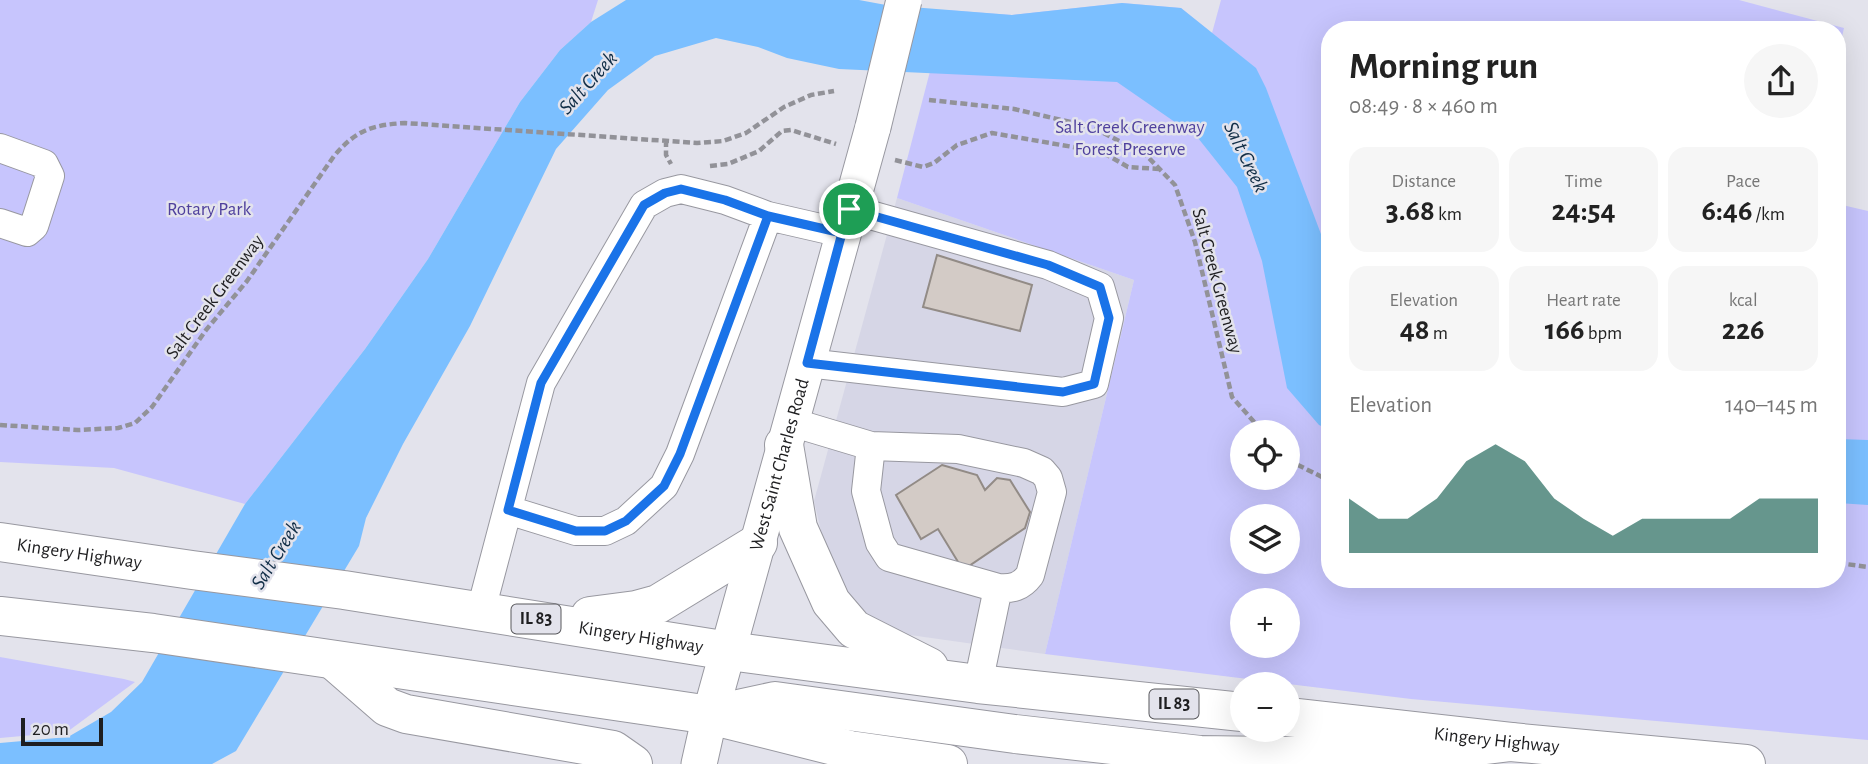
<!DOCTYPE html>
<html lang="en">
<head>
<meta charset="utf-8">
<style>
  body { margin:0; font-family:"Alegreya Sans",sans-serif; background:#f6f6f6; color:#222; height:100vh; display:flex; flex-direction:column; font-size:26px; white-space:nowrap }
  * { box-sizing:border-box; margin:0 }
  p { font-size:23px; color:#767676 }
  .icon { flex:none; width:38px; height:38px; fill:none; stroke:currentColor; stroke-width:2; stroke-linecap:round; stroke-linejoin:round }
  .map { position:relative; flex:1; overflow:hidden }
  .side { position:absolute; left:1321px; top:21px; width:525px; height:567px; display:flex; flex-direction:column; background:#fff; border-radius:28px; box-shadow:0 7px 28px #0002 }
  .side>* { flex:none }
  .buttons { position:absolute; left:1230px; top:420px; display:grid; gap:14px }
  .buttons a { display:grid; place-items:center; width:70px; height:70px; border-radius:50%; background:#fff; box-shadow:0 7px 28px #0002; font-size:35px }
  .scale { position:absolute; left:21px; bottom:18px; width:82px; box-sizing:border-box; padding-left:7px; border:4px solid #1e1e20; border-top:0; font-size:19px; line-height:24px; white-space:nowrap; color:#1e1e20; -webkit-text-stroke:5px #e3e3ec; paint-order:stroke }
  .pin { position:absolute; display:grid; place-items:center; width:60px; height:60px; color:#fff; margin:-30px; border:4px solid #fff; border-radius:50%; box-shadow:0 2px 7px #0007 }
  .round { display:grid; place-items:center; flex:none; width:74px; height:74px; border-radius:37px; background:#f6f6f6 }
  .head { display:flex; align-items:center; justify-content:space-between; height:119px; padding:0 28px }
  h1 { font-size:38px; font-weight:600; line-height:52px }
  .figures { display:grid; grid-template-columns:repeat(3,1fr); gap:10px; height:119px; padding:7px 28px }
  .figures div { display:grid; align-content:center; border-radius:18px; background:#f6f6f6; text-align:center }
  .figures b { font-size:30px; font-weight:600 }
  .figures small { font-size:19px; font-weight:400 }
  .figures p { font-size:19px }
  .chart { height:196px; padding:14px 28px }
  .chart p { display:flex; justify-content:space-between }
  .chart svg { width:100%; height:126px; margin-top:7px; fill:#266b5e; opacity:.7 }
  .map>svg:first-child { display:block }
  .built { fill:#d6d6e6 }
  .green { fill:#c7c5fd; fill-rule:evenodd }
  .water { fill:#7bbfff }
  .building { fill:#d3cbc6; stroke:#928b86; stroke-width:2 }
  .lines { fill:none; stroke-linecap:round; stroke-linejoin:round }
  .minor-casing { stroke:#9898a0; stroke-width:30 }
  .major-casing { stroke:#9898a0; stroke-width:37 }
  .highway-casing { stroke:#9898a0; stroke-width:40 }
  .path { stroke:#929298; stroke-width:4.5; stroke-dasharray:7 3.5; stroke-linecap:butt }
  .minor { stroke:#fff; stroke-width:28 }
  .major { stroke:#fff; stroke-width:35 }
  .highway { stroke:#fff; stroke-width:38 }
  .major-bridge-casing { stroke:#9898a0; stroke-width:37; stroke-linecap:butt }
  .major-bridge { stroke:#fff; stroke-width:35 }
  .route-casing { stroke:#fff; stroke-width:14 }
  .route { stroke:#1a73e8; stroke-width:9 }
  .labels { text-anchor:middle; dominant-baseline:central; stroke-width:5; stroke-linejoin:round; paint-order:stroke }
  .shield { fill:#e3e3ec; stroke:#59595d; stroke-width:2 }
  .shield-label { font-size:18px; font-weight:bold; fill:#1e1e20 }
  .park-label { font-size:19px; fill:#4f409d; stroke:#e3e3ec }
  .street-label { font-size:19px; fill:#1e1e20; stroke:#e3e3ec }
  .water-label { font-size:21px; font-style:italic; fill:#102d46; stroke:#e3e3ec }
</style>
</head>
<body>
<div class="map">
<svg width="1868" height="764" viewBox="0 0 1868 764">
  <rect width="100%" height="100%" fill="#e3e3ec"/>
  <path class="built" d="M897,198L1134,280L1045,654L896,633L857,617L825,548L814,501Z"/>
  <path class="green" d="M0,0H598L591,22L560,50L520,102L428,259L365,349L245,504L114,468L0,462Z
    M1221,0H1739L1844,28L1838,54V30H1330V579H1838V204L1868,211V740L1411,699L1045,654L1134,280L897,198L946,10L1012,15L1122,3L1181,8L1212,33ZM1242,432H1288V478H1242ZM1242,516H1288V562H1242ZM1242,600H1288V646H1242Z
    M0,657L124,679L135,682L67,732L0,738Z"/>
  <path class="water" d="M626,0H859L886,5L1012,15L1122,3L1181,8L1256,68L1266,88L1330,258V430L1319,425L1287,388L1262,261L1237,187L1198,138L1117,82L839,69L787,58L758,47L716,38L655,56L608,90L556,149L470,326L403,444L366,518L359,546L236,751L212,764H0V743L68,737L111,712L142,682L245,504L365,349L428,259L520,102L560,50L591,22Z
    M1838,439L1868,440V505L1838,503Z"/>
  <path class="building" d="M937,255L1032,285L1020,331L923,307Z
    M942,465L977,475L985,490L997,478L1010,480L1030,512L1025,528L963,570L938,529L921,539L896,495Z"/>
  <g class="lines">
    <g class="minor-casing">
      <path id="minor" d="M0,148L44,164L50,176L34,226L27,232L0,223
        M807,363L1063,392L1094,384L1109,318L1100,287L1048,265L849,209
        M791,422L871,446L958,449L1024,463L1042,471L1048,478L1052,492L1030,575C1021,587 1012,589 998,588L889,557L880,543L866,491L871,446
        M508,510L576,531H605L626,521L664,486L680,454L768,216
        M481,610L541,383L644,205L665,193L681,189L725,200L768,216L842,233
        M978,684L998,588"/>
    </g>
    <g class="major-casing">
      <g id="major">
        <path id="s1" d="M699,764L710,715L873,127"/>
      </g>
    </g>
    <g class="highway-casing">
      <g id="highway">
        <path d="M784,445L798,528L831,602L854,629L929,667"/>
        <path id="s2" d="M0,542L192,570L344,590L729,651L978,684L1242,712"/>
        <path d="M0,616L153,633L710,715L850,750L948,764"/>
        <path d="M590,616L636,610L658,604L758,543"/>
        <path d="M333,660L387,707L406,714L613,750L633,764"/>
        <path d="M715,714L775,701L1015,734L1200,755L1276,756L1409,754L1511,742"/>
        <path id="s3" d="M1288,717L1511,742L1746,764"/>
      </g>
    </g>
    <path class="path" d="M929,100L1014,109L1092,127L1146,155L1175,185L1195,242L1232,397L1263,432
      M666,140V155L671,164
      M895,160L923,167L934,163L957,145L992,133L1102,152L1128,167L1159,169
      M710,166L728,164L759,151L782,131L791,130L836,144
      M0,425L78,430L118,428L135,423L152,407L206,330L247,281L334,156C356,130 372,125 405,123L697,143L723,141L746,133L784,107L811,95L834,91
      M1288,460L1330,481
      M1838,563L1868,567"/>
    <use href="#minor" class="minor"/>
    <use href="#major" class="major"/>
    <use href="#highway" class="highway"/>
    <g class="major-bridge-casing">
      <path id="major-bridge" d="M873,127L904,0"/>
    </g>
    <use href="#major-bridge" class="major-bridge"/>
  </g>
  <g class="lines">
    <g class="route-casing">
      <path id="route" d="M849,209L842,233L768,216L725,200L681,189L665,193L644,205L541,383L508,510L576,531H605L626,521L664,486L680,454L768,216L842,233L807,363L1063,392L1094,384L1109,318L1100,287L1048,265L849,209"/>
    </g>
    <use href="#route" class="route"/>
  </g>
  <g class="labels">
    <g class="shield">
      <rect x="511.5" y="604.5" width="49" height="29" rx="5"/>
      <rect x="1149.5" y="689.5" width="49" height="29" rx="5"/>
    </g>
    <g class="shield-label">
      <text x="536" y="619">IL 83</text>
      <text x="1174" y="704">IL 83</text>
    </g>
    <g class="park-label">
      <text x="1130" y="127">Salt Creek Greenway<tspan x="1130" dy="22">Forest Preserve</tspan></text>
      <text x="209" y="209">Rotary Park</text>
    </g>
    <g class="street-label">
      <text transform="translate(1217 281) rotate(75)">Salt Creek Greenway</text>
      <text transform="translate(215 297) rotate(-53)">Salt Creek Greenway</text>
      <text stroke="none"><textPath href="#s1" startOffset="310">West Saint Charles Road</textPath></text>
      <text stroke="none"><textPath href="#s2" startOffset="80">Kingery Highway</textPath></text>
      <text stroke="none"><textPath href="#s2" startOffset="648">Kingery Highway</textPath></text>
      <text stroke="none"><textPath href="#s3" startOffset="210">Kingery Highway</textPath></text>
    </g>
    <g class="water-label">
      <text transform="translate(588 83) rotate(-48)">Salt Creek</text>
      <text transform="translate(1246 157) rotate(64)">Salt Creek</text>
      <text transform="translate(276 555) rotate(-58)">Salt Creek</text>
    </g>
  </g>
</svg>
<div class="buttons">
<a><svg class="icon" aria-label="locate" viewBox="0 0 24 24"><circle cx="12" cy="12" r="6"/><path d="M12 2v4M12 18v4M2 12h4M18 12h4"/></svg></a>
<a><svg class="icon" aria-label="layers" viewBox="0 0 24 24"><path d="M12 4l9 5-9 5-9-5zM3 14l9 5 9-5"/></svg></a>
<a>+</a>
<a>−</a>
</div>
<div class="scale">20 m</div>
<div class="pin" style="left:849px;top:209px;background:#1e9e55"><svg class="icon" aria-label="arrive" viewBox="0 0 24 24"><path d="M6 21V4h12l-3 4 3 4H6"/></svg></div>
<section class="side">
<div class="head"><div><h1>Morning run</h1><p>08:49 · 8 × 460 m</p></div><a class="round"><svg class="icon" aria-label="share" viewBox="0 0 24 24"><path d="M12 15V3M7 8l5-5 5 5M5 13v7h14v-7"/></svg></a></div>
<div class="figures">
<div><p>Distance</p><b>3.68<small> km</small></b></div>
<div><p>Time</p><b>24:54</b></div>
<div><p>Pace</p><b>6:46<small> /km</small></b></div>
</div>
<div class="figures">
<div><p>Elevation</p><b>48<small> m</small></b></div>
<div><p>Heart rate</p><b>166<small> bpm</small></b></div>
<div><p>kcal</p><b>226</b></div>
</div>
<div class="chart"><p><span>Elevation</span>140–145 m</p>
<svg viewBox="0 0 160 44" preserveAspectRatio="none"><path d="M0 44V25L10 32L20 32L30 25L40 12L50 6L60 12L70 25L80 32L90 38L100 32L110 32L120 32L130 32L140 25L150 25L160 25V44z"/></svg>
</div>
</section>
</div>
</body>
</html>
